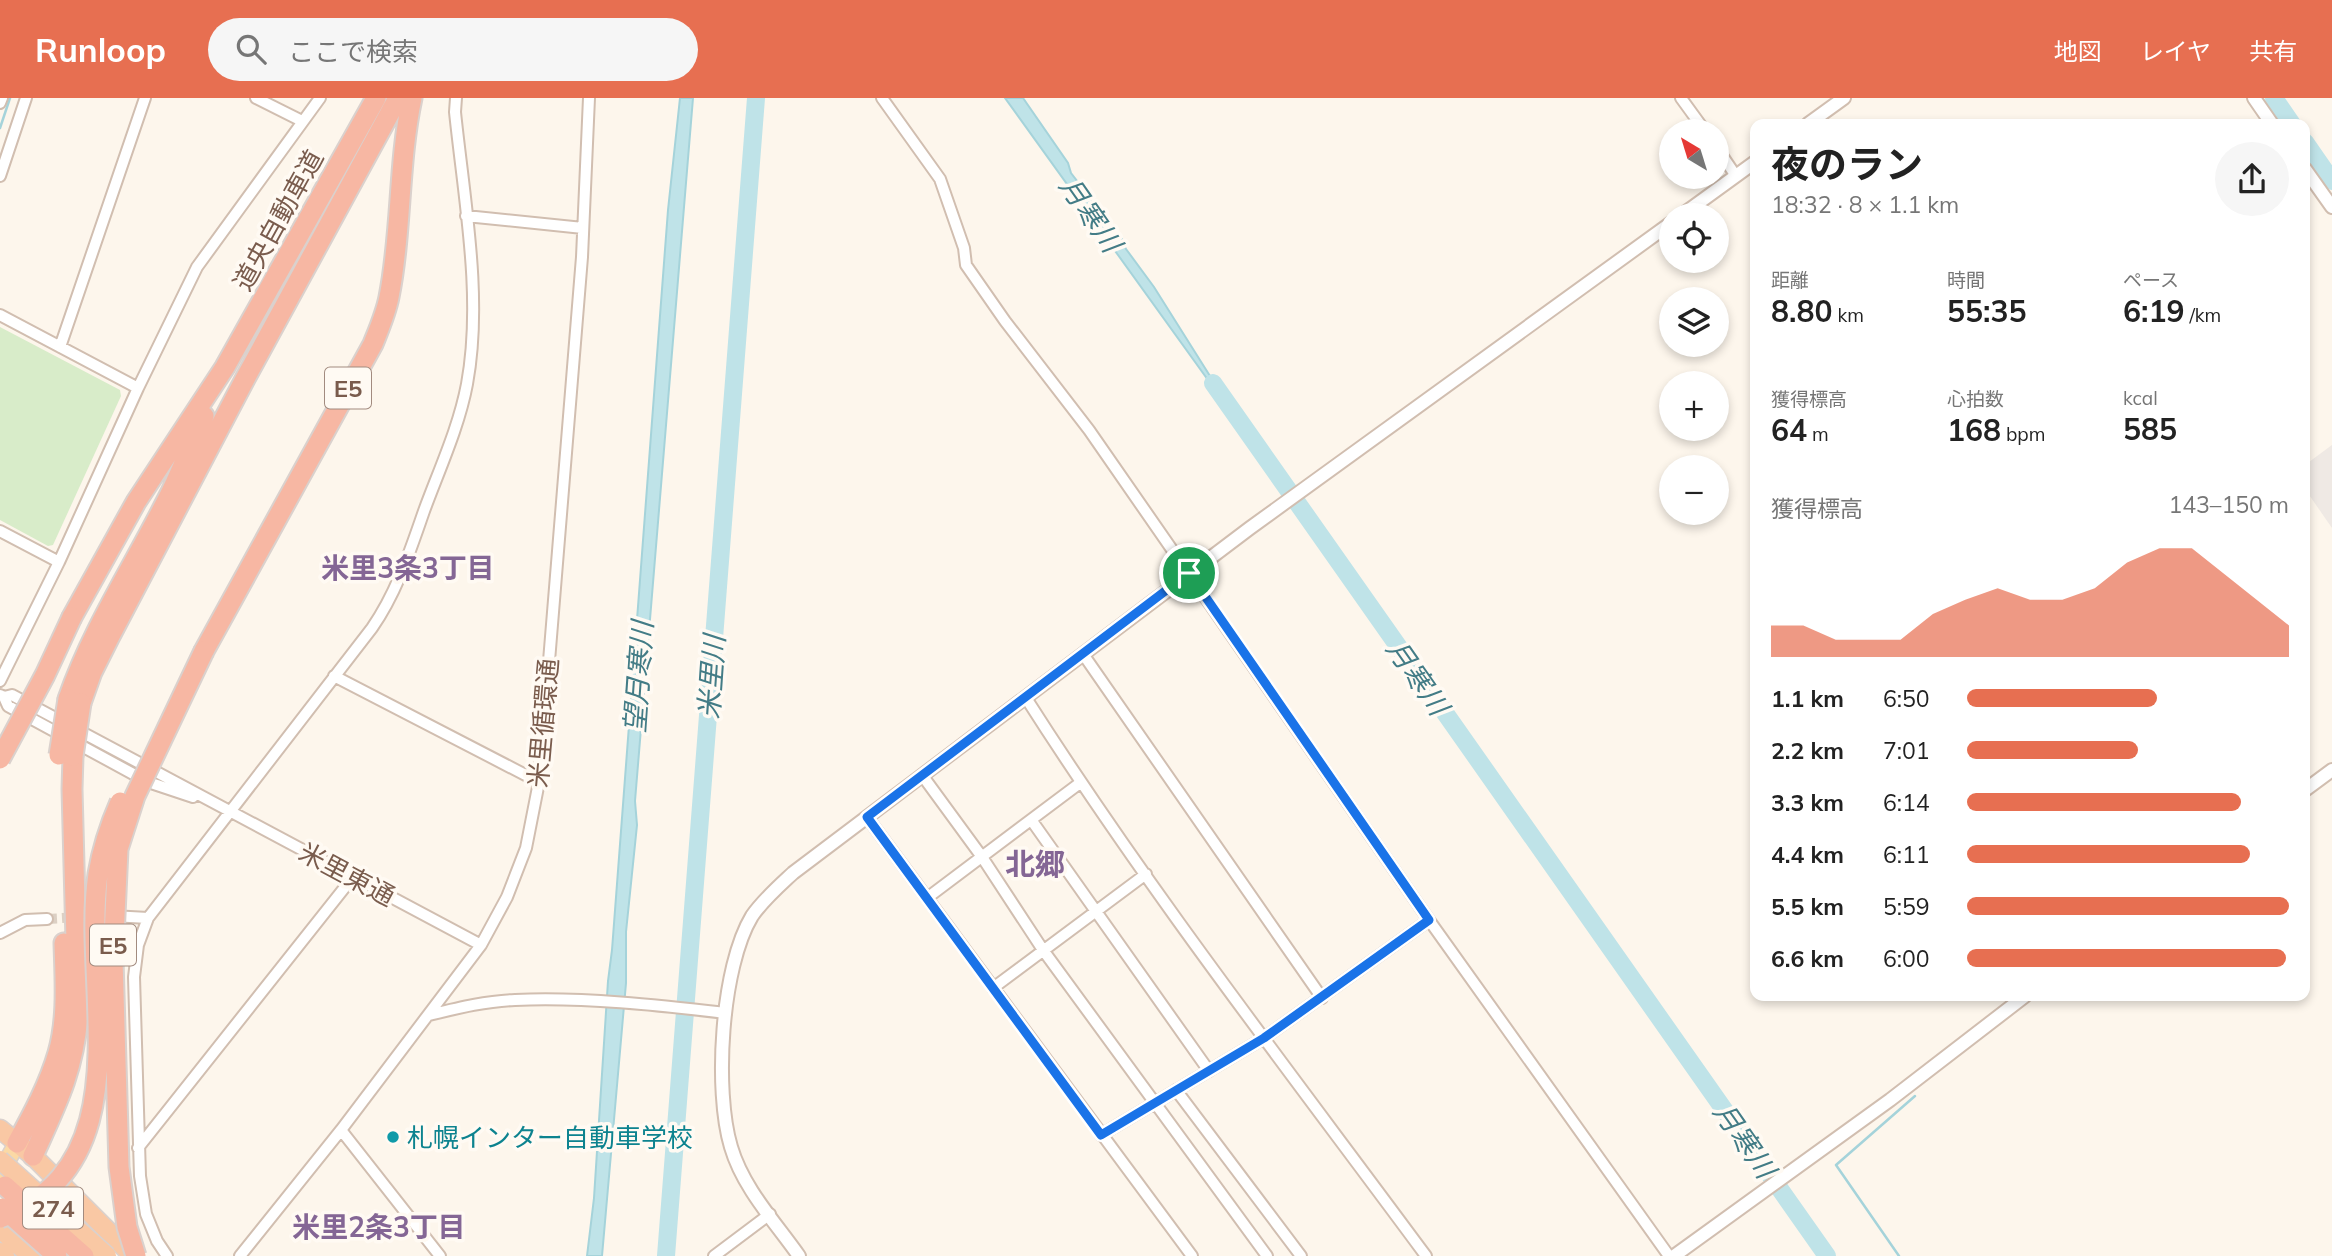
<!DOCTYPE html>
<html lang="ja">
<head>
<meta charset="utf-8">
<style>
  body { margin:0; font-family:Mulish,"Noto Sans JP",sans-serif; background:#f6f6f6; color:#222; height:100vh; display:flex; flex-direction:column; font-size:26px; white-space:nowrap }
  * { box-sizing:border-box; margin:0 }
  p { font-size:23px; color:#767676 }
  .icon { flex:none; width:38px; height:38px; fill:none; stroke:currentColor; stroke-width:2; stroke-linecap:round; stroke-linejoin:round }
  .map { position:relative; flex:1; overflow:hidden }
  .panel { position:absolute; left:1750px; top:21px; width:560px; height:882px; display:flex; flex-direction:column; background:#fff; border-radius:14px; box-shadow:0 4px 10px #0003 }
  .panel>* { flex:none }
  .needle { width:46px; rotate:322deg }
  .controls { position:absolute; left:1659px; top:21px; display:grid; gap:14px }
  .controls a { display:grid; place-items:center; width:70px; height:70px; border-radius:50%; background:#fff; box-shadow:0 4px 10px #0003; font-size:35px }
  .pin { position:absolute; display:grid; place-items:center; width:60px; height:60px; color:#fff; margin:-30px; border:4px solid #fff; border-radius:50%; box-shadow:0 2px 7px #0007 }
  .round { display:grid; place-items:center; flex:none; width:74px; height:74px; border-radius:37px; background:#f6f6f6 }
  .head { display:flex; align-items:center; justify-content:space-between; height:119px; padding:0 21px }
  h1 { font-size:38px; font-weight:700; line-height:52px }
  .figures { display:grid; grid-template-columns:repeat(3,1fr); gap:10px; height:119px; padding:7px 21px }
  .figures div { display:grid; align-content:center }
  .figures b { font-size:30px; font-weight:700 }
  .figures small { font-size:19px; font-weight:400 }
  .figures p { font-size:19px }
  .chart { height:196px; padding:14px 21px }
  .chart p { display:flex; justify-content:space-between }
  .chart svg { width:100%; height:126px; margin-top:7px; fill:#e76f51; opacity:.7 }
  ul { padding:0 21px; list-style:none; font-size:23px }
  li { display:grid; grid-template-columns:112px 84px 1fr; align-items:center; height:52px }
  li i { height:18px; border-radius:9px; background:#e76f51 }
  header { display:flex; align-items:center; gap:42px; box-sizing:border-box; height:98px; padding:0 35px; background:#e76f51; color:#fff }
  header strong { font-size:33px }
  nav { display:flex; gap:38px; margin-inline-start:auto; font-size:24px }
  .search { width:490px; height:63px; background:#f6f6f6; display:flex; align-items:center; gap:18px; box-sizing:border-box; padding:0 24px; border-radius:38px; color:#767676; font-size:26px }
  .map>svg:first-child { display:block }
  .industrial { fill:#efe9e4 }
  .green { fill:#d8ecc9 }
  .water { fill:#bfe3e8; stroke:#a5d3da; stroke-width:2 }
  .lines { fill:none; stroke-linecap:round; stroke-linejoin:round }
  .stream { stroke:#a5d3da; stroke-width:2.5 }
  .river { stroke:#bfe3e8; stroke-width:18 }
  .minor-tunnel { stroke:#dcd0c4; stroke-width:10; stroke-dasharray:10 5; stroke-linecap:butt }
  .minor-casing { stroke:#d1beb0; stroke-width:14 }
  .tertiary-casing { stroke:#d1beb0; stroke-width:16 }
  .primary-casing { stroke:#dad1cd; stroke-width:19 }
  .trunk-casing { stroke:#dad1cd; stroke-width:21 }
  .motorway-casing { stroke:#dad1cd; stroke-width:23 }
  .minor { stroke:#fff; stroke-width:10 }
  .tertiary { stroke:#fff; stroke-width:12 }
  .primary { stroke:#fbd9a5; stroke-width:16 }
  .trunk { stroke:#f9c8a4; stroke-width:18 }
  .motorway { stroke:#f7b7a3; stroke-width:19 }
  .trunk-bridge-casing { stroke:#dad1cd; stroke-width:21; stroke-linecap:butt }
  .motorway-bridge-casing { stroke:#dad1cd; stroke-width:23; stroke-linecap:butt }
  .trunk-bridge { stroke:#f9c8a4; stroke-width:18 }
  .motorway-bridge { stroke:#f7b7a3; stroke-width:19 }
  .route-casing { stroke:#fff; stroke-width:14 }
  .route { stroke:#1a73e8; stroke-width:9 }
  .culture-dot { fill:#0f9aa8; stroke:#fffaf3; stroke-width:2.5 }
  .labels { text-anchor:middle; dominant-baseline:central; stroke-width:7; stroke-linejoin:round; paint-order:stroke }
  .shield { fill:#fffaf3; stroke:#a28b7f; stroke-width:2 }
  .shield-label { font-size:24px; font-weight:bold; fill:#7a5c4d }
  .street-label { font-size:26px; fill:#7a5c4d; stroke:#fffaf3 }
  .culture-label { font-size:26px; fill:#0d838f; stroke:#fffaf3; text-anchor:start }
  .water-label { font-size:28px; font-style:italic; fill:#437c86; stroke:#fffaf3 }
  .neighbourhood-label { font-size:28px; font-weight:bold; fill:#846695; stroke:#fffaf3 }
  .quarter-label { font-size:30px; font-weight:bold; fill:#846695; stroke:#fffaf3 }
</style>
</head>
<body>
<header>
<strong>Runloop</strong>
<div class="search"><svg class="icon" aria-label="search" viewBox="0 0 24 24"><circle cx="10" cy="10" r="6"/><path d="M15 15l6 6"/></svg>ここで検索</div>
<nav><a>地図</a><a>レイヤ</a><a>共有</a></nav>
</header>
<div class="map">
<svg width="2332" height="1158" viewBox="0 0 2332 1158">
  <rect width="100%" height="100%" fill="#fdf6ec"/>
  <path class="industrial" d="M2332,347V430L2305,391V367Z"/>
  <path class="green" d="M0,229L120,292L121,298L53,447L48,448L0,422Z"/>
  <path class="water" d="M680,0H693L635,703L637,727L626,834V885L602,1158H587L594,1100L608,883L612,852L668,112Z
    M1005,0H1023L1068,65L1071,75L1122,141L1126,151L1154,189L1244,332Z"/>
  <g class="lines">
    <path class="stream" d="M0,30L10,0
      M1899,1158L1836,1067L1915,998"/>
    <path class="river" d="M2274,0L2292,26
      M2305,44L2332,83
      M1213,285L1827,1158
      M666,1158L756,0"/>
    <path class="minor-tunnel" d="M47,821L80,819"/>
    <g class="minor-casing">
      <path id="minor" d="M256,0L302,23
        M882,0L940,81L964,150L966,167L1005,223L1089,332L1429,822L1669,1158
        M1681,0L1705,33
        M0,5L2,0
        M1717,50L1736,78
        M0,78L26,0
        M466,118L583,130
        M0,217L138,290
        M60,249L145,0
        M0,433L59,464
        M1083,556L1322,900
        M334,578L539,684
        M0,583L59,464L138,290L197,169L320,0
        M0,597L4,599L8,608L148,684L193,699
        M4,599L12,597L481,847
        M1026,600C1149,793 1290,974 1426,1158
        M922,677L982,759L1043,852L1267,1158
        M867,719L1192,1158
        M1032,723L1209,973
        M927,800L1080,685
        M112,818L148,820
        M0,835L25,822L47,821
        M993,890L1146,776
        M429,917C458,910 486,903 515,902C584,899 657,907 726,915
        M1176,992L1301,1158
        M341,1032L440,1158
        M1101,1037L1264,940L1429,822
        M138,1050L353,779
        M167,1158L157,1143L146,1116L140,1078L134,879L138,847L148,820L372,530C397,494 410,453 424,413C439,372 459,329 467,286C483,200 464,101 455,14L456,0
        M240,1158L341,1032L481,847L507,799L526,750L539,684L546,600L582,159L589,0
        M714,1158L770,1116"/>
    </g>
    <g class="tertiary-casing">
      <path id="tertiary" d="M2254,0L2272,26
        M1808,26L1844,0
        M2305,71L2332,109
        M1682,117L1755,64
        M2305,692L2332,672
        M799,1158C775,1124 743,1090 731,1049C714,993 721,869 752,818C763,802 778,789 793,775L1250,430L1671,125
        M1674,1158L1890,1002L2025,898"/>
    </g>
    <g class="primary-casing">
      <path id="primary" d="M0,1076L17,1045"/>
    </g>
    <g class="trunk-casing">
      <path id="trunk" d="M0,1031L33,1058L133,1158
        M0,1131L31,1158
        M0,1154L5,1158"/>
    </g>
    <g class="motorway-casing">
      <path id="motorway" d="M72,519L136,404L225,269L376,0
        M204,553L373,246C379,231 386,215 389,199C402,134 398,66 412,0
        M68,601C93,529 135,466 169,398C182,372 192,345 204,318
        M81,605L92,574L109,540L245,281L398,0
        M17,1045C33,1016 49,986 58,955C68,920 65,881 64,845
        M33,1058C56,1007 73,975 78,919L72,691L73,658"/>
    </g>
    <use href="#minor" class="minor"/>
    <use href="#tertiary" class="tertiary"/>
    <use href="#primary" class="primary"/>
    <use href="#trunk" class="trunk"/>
    <use href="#motorway" class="motorway"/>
    <g class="trunk-bridge-casing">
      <path id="trunk-bridge" d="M0,1062L107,1158"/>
    </g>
    <g class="motorway-bridge-casing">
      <path id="motorway-bridge" d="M59,657L68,601
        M73,658L81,605
        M0,661L45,577L72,519
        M5,1088L84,1158
        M3,1110L57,1158
        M0,1120C146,1066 81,890 98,776C102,751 110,727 120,704
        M136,1158L127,1129L119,1069L113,861L118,751L135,698L204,553"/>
    </g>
    <use href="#trunk-bridge" class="trunk-bridge"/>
    <use href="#motorway-bridge" class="motorway-bridge"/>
  </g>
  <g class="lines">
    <g class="route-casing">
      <path id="route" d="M1189,475L1429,822L1264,940L1101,1037L867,719Z"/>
    </g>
    <use href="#route" class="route"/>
  </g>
  <circle class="culture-dot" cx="393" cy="1039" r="7"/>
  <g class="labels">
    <g class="shield">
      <rect x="325" y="269.5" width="46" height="41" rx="5"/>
      <rect x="90" y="826.5" width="46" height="41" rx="5"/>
      <rect x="23" y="1089.5" width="60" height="41" rx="5"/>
    </g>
    <g class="shield-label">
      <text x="348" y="290">E5</text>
      <text x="113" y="847">E5</text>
      <text x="53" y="1110">274</text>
    </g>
    <g class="street-label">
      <text transform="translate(278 122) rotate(-61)">道央自動車道</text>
      <text transform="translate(543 625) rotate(-85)">米里循環通</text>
      <text transform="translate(347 776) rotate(28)">米里東通</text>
    </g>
    <g class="culture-label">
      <text x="407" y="1039">札幌インター自動車学校</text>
    </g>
    <g class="water-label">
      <text transform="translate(1091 116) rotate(55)">月寒川</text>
      <text transform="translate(638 579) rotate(-86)">望月寒川</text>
      <text transform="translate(711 579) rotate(-86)">米里川</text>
      <text transform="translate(1418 579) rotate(55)">月寒川</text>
      <text transform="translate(1745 1042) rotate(55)">月寒川</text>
    </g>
    <g class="neighbourhood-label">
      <text x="408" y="469">米里3条3丁目</text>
      <text x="379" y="1128">米里2条3丁目</text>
    </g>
    <g class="quarter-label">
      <text x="1035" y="766">北郷</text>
    </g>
  </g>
</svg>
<div class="controls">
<a><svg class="needle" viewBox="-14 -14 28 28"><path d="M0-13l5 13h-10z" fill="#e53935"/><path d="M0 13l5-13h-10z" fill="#767676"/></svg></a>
<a><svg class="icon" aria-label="locate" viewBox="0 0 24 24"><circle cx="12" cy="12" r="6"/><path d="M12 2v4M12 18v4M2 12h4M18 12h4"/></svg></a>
<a><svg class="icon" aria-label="layers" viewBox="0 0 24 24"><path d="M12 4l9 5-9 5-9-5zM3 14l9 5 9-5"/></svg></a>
<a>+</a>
<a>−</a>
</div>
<div class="pin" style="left:1189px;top:475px;background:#1e9e55"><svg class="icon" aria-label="arrive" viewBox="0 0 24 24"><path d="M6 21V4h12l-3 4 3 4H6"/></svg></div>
<section class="panel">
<div class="head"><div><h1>夜のラン</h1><p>18:32 · 8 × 1.1 km</p></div><a class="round"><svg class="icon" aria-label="share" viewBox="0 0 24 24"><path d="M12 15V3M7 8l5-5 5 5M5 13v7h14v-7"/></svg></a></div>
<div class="figures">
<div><p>距離</p><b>8.80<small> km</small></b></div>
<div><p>時間</p><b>55:35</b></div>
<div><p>ペース</p><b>6:19<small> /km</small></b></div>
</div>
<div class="figures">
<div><p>獲得標高</p><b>64<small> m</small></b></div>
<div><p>心拍数</p><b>168<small> bpm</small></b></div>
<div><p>kcal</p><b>585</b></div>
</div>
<div class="chart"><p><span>獲得標高</span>143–150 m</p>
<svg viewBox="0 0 160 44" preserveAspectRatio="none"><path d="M0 44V33L10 33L20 38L30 38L40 38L50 29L60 24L70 20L80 24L90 24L100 20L110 11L120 6L130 6L140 15L150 24L160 33V44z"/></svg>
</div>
<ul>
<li><b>1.1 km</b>6:50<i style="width:59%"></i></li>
<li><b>2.2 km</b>7:01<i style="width:53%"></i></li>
<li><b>3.3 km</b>6:14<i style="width:85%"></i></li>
<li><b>4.4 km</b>6:11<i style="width:88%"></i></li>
<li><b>5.5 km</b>5:59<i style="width:100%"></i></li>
<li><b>6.6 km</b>6:00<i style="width:99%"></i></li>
</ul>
</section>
</div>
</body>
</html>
